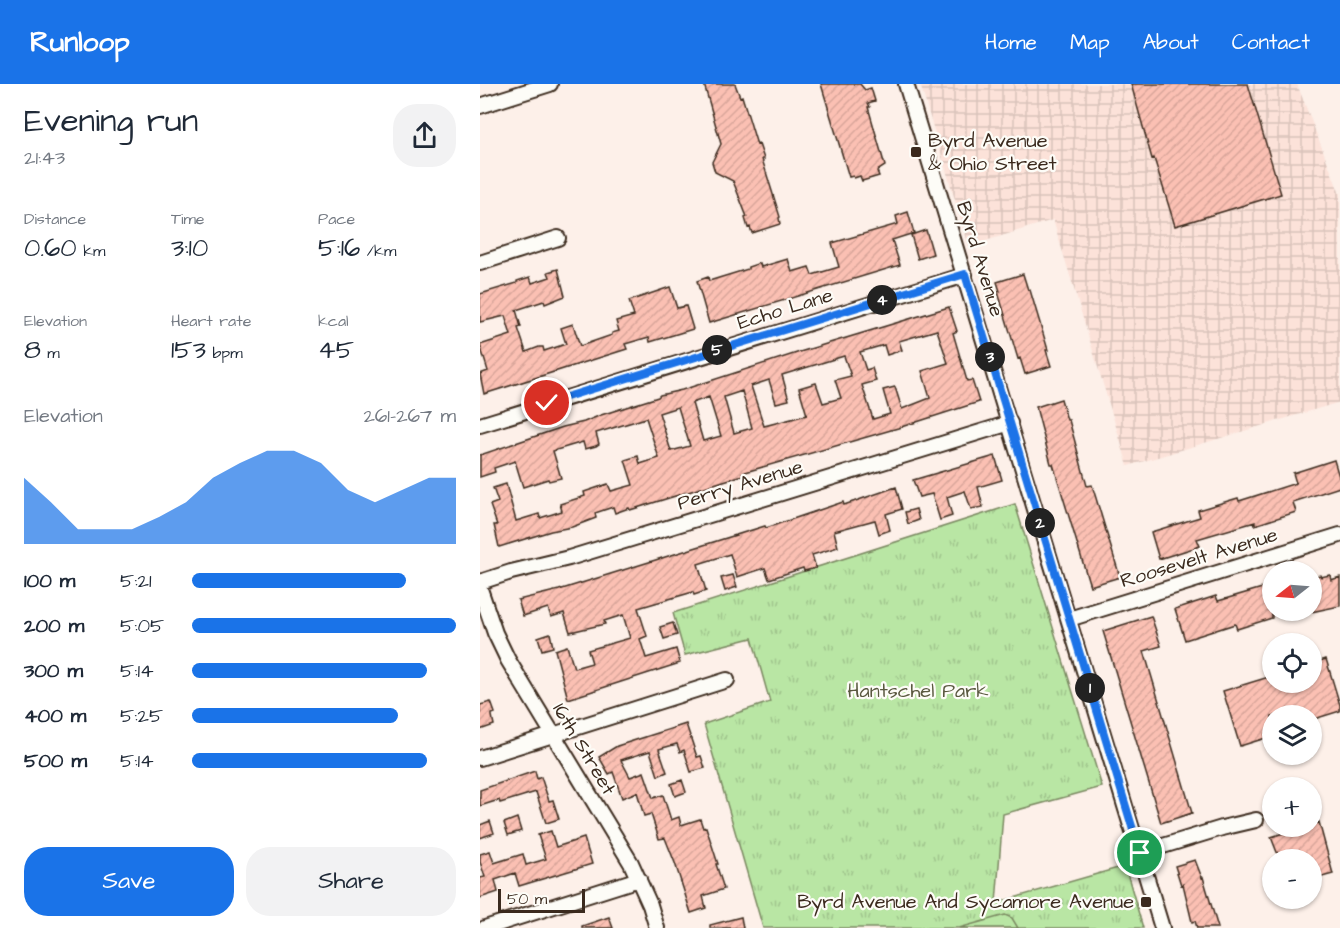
<!DOCTYPE html>
<html lang="en">
<head>
<meta charset="utf-8">
<style>
  body { margin:0; font-family:"Architects Daughter",sans-serif; background:#f2f2f3; color:#1f2937; height:100vh; display:flex; flex-direction:column; font-size:22px; white-space:nowrap }
  * { box-sizing:border-box; margin:0 }
  p { font-size:20px; color:#747a83 }
  .icon { flex:none; width:33px; height:33px; fill:none; stroke:currentColor; stroke-width:2; stroke-linecap:round; stroke-linejoin:round }
  .map { position:relative; flex:1; overflow:hidden }
  .drawer { display:flex; flex-direction:column; background:#fff; width:480px }
  .drawer>* { flex:none }
  .needle { width:39px; rotate:253deg }
  .tools { position:absolute; left:782px; top:477px; display:grid; gap:12px }
  .tools a { display:grid; place-items:center; width:60px; height:60px; border-radius:50%; background:#fff; box-shadow:0 2px 4px #0004; font-size:30px }
  .scale { position:absolute; left:18px; bottom:15px; width:87px; box-sizing:border-box; padding-left:6px; border:3px solid #3b2a1e; border-top:0; font-size:16px; line-height:21px; white-space:nowrap; color:#3b2a1e; -webkit-text-stroke:4px #fdfcf7; paint-order:stroke }
  .pin { position:absolute; display:grid; place-items:center; width:51px; height:51px; color:#fff; margin:-26px; border:3px solid #fff; border-radius:50%; box-shadow:0 2px 6px #0007 }
  .km { position:absolute; width:30px; height:30px; margin:-15px; border-radius:50%; background:#222; color:#fff; font-size:16px; line-height:30px; text-align:center }
  .round { display:grid; place-items:center; flex:none; width:63px; height:63px; border-radius:24px; background:#f2f2f3 }
  .headline { display:flex; align-items:center; justify-content:space-between; height:102px; padding:0 24px }
  h1 { font-size:33px; font-weight:600; line-height:45px }
  .figures { display:grid; grid-template-columns:repeat(3,1fr); gap:9px; height:102px; padding:6px 24px }
  .figures div { display:grid; align-content:center }
  .figures b { font-size:26px; font-weight:600 }
  .figures small { font-size:16px; font-weight:400 }
  .figures p { font-size:16px }
  .chart { height:168px; padding:12px 24px }
  .chart p { display:flex; justify-content:space-between }
  .chart svg { width:100%; height:108px; margin-top:6px; fill:#1a73e8; opacity:.7 }
  .action { display:flex; gap:12px; margin-top:auto; padding:12px 24px }
  .action a { flex:1; height:69px; border-radius:24px; background:#1a73e8; color:#fff; font-size:24px; font-weight:600; line-height:69px; text-align:center }
  .action a+a { background:#f2f2f3; color:#1f2937 }
  ul { padding:0 24px; list-style:none; font-size:20px }
  li { display:grid; grid-template-columns:96px 72px 1fr; align-items:center; height:45px }
  li i { height:15px; border-radius:8px; background:#1a73e8 }
  header { display:flex; align-items:center; gap:36px; box-sizing:border-box; height:84px; padding:0 30px; background:#1a73e8; color:#fff }
  header strong { font-size:28px }
  nav { display:flex; gap:33px; margin-inline-start:auto; font-size:21px }
  main { display:flex; flex:1; min-height:0 }
  .map>svg:first-child { display:block }
  .industrial { fill:url(#industrial-grid) }
  .park { fill:url(#park-tufts); stroke:#7a8861; stroke-width:1.5 }
  .pitch { fill:#b9e6a4; stroke:#7a8861; stroke-width:1.5 }
  .building { fill:url(#building-hatch); stroke:#3b2a1e; stroke-width:1.5; fill-rule:evenodd }
  .lines { fill:none; stroke-linecap:round; stroke-linejoin:round }
  .minor-casing { stroke:#3b2a1e; stroke-width:18 }
  .minor { stroke:#fdfcf7; stroke-width:14 }
  .route-casing { stroke:#fff; stroke-width:12 }
  .route { stroke:#1a73e8; stroke-width:8 }
  .poi-dot { fill:#3b2a1e; stroke:#fdfcf7; stroke-width:2 }
  .labels { text-anchor:middle; dominant-baseline:central; stroke-width:4.5; stroke-linejoin:round; paint-order:stroke }
  .poi-label { font-size:20px; fill:#3b2a1e; stroke:#fdfcf7; text-anchor:start }
  .street-label { font-size:20px; fill:#3b2a1e; stroke:#fdfcf7 }
  .park-label { font-size:20px; fill:#5a5940; stroke:#fdfcf7 }
</style>
</head>
<body>
<header>
<strong>Runloop</strong>
<nav><a>Home</a><a>Map</a><a>About</a><a>Contact</a></nav>
</header>
<main>
<section class="drawer">
<div class="headline"><div><h1>Evening run</h1><p>21:43</p></div><a class="round"><svg class="icon" aria-label="share" viewBox="0 0 24 24"><path d="M12 15V3M7 8l5-5 5 5M5 13v7h14v-7"/></svg></a></div>
<div class="figures">
<div><p>Distance</p><b>0.60<small> km</small></b></div>
<div><p>Time</p><b>3:10</b></div>
<div><p>Pace</p><b>5:16<small> /km</small></b></div>
</div>
<div class="figures">
<div><p>Elevation</p><b>8<small> m</small></b></div>
<div><p>Heart rate</p><b>153<small> bpm</small></b></div>
<div><p>kcal</p><b>45</b></div>
</div>
<div class="chart"><p><span>Elevation</span>261–267 m</p>
<svg viewBox="0 0 160 44" preserveAspectRatio="none"><path d="M0 44V17L10 27L20 38L30 38L40 38L50 33L60 27L70 17L80 11L90 6L100 6L110 11L120 22L130 27L140 22L150 17L160 17V44z"/></svg>
</div>
<ul>
<li><b>100 m</b>5:21<i style="width:81%"></i></li>
<li><b>200 m</b>5:05<i style="width:100%"></i></li>
<li><b>300 m</b>5:14<i style="width:89%"></i></li>
<li><b>400 m</b>5:25<i style="width:78%"></i></li>
<li><b>500 m</b>5:14<i style="width:89%"></i></li>
</ul>
<div class="action"><a>Save</a><a>Share</a></div>
</section>
<div class="map">
<svg width="860" height="844" viewBox="0 0 860 844">
  <defs>
    <pattern id="industrial-grid" width="8" height="8" patternUnits="userSpaceOnUse" patternTransform="scale(1.5)"><rect width="8" height="8" fill="#fce2d9"/><path d="M0 4h8M4 0v8" fill="none" stroke="#d9c2ba"/></pattern>
    <pattern id="park-tufts" width="24" height="20" patternUnits="userSpaceOnUse" patternTransform="scale(1.5)"><rect width="24" height="20" fill="#b9e6a4"/><path d="M3 7l-1-3M5 7V3M7 7l1-3M15 17l-1-3M17 17v-4M19 17l1-3" fill="none" stroke="#a0c58d"/></pattern>
    <pattern id="building-hatch" width="6" height="6" patternUnits="userSpaceOnUse" patternTransform="scale(1.5)"><rect width="6" height="6" fill="#fbc0b3"/><path d="M-1 1l2-2M0 6l6-6M5 7l2-2" fill="none" stroke="#d8a59a"/></pattern>
  </defs>
  <rect width="100%" height="100%" fill="#fdf0e9"/>
  <filter id="ink" filterUnits="userSpaceOnUse"><feTurbulence type="fractalNoise" baseFrequency=".0167" numOctaves="2"/><feDisplacementMap in="SourceGraphic" scale="12" xChannelSelector="R" yChannelSelector="G"/><feConvolveMatrix kernelMatrix="1 2 1 2 8 2 1 2 1" color-interpolation-filters="sRGB"/></filter>
  <g filter="url(#ink)">
    <path class="industrial" d="M440,0H817L860,110V318L648,382L573,136L489,162Z"/>
    <path class="park" d="M535,420L622,703L523,730L516,819L645,782L663,844H283L224,640L290,618L272,554L205,571L193,529Z"/>
    <path class="pitch" d="M525,831L532,834L538,844H479Z"/>
    <path class="building" d="M224,0H255L260,13L262,12L277,61L279,60L284,75H282L300,133L299,134L300,140L272,149L270,143L268,144L265,134L267,133L253,97L235,88L232,78L241,60Z
      M341,0H380L385,6L391,4L395,17L388,19L390,23H388L405,82L397,87L399,92L382,97L380,92L374,94L373,92L369,93Z
      M651,0H768L801,110L695,142L674,74L672,75Z
      M428,128L434,149L412,156L420,181L229,239L217,197L228,193L229,197L268,185V183L280,179L281,183L308,175L312,188L329,183L332,191L359,183L352,159L418,140L416,132Z
      M446,146L453,170L438,175L431,151Z
      M78,185L85,212L65,220L64,217L36,226L41,243L38,244L46,268L59,263H63L64,267L86,260L81,244L93,240L100,262L132,251V249L139,247L136,237L154,232L149,217L190,203L197,224L206,222L213,245L170,258L169,253L145,260L147,265L4,310L0,290L8,287L0,261L31,251L25,232L0,238V210L37,199V197L50,193L52,199L70,193L68,188Z
      M543,190L548,206H550L568,266H566L571,282L545,290L540,274L538,275L518,208L520,207L517,198Z
      M469,223L477,247L473,249L487,297L492,296L499,318L418,344L262,389L263,391L150,426L149,424L135,429L133,423L115,429L116,434L92,443L71,447L19,463L14,441H17L10,421L18,418L13,404L26,400L36,437L59,430L60,434L82,427L80,420L105,412L104,408L128,400L131,407L153,401L145,376L158,372L160,380L179,374L166,334L116,349L119,360L116,362L105,365L103,358L73,367L81,394L69,397L68,395L43,403L35,377L14,384L15,388L0,393V371L83,343L104,338L121,331L178,313L180,311L202,306L323,267ZM457,246L468,279L442,287L450,314L422,325L415,303L403,306L410,330L393,335L382,301L396,297L392,284L386,286L380,268L404,261L407,271L422,266L419,257ZM364,272L371,292L355,296L361,314L343,319L336,299L319,304L327,331L284,342L271,302L289,296L296,319L309,316L302,291ZM262,307L272,344L254,349L244,313ZM229,313L241,352L223,357L212,319ZM198,323L210,362L191,367L179,329Z
      M581,315L587,336H589L607,402L612,401L640,493L610,502L573,380H571L556,323Z
      M515,372L522,396L498,403L503,423L491,425L485,407L467,413L472,432L460,436L452,410L439,413L433,396Z
      M854,376L860,396V403L813,418L816,428L775,441V438L717,455L720,462L679,475L671,448L720,433L718,426L758,414L759,417L816,399L813,389Z
      M416,403L422,425L406,430L410,446L399,450L395,436L354,447L358,463L332,471L336,484L324,487L323,484L289,495L285,484L257,493L250,470L218,480L226,507L214,511L213,508L158,524L167,552L160,555L166,574L196,565L200,579L88,615L75,566L87,562L94,584L112,579L108,566L150,554L143,531L124,537L125,540L90,548L84,529L71,533L68,524L43,532L38,516L79,506L285,442L286,444L363,418L364,421Z
      M436,425L439,436L428,440L425,428Z
      M253,491L257,503L245,507L241,494Z
      M840,491L841,493L850,491L851,496L860,493V522L831,528V493Z
      M789,502L792,512V534L757,545L755,540L705,556L695,525L736,512L738,517Z
      M671,532L681,562L664,567L712,729L681,739L623,547Z
      M193,539L197,551L184,555L180,543Z
      M70,549L73,563L62,566L58,553Z
      M846,575L860,621V627L831,636V632H792V648L785,650L786,654L760,662L743,607L792,592V598H831V580Z
      M11,618L15,629L12,630V632L14,641L0,646V621Z
      M206,640L217,673L221,672L225,684L211,688L204,666L200,668L197,660L179,665L187,688L178,692L170,667L141,676L150,693L164,688L173,714L183,711L191,736L199,733L201,741L220,735L223,744L226,743L238,780H236L244,805L223,812L226,824L211,829L195,779L185,754L179,755L171,730L164,732L157,708L142,714L133,688L129,690L119,673L137,662Z
      M55,687L57,695L61,693L69,717L73,716L79,735L66,739L56,708L20,719L19,716L0,722V706Z
      M202,696L206,708L195,712L191,700Z
      M37,734L41,747L28,751L24,739Z
      M10,737L14,749L0,754V741Z
      M839,738L853,790L831,796V776H800L791,753L825,742H831V741Z
      M71,747L76,763L104,754L112,780L39,802L35,789L15,796L18,808L0,814V794L5,793L0,778V770L10,767L14,779L43,770L46,781L66,775L58,751Z
      M715,776L722,794L723,793L738,844H717L715,837L712,838L703,800L701,801L695,782Z
      M129,833L133,844H102V842Z
      M261,833L263,844H230V841Z"/>
    <g class="lines">
      <g class="minor-casing">
        <path id="minor" d="M426,0L682,844
          M0,22L70,0
          M0,179L78,154
          M0,341L485,191
          M0,498L31,488L89,474L530,339
          M0,505L15,549L28,576L151,779L170,821L177,844
          M589,535L860,451
          M0,674L247,596
          M660,769L742,744L776,736
          M5,844L159,795"/>
      </g>
      <use href="#minor" class="minor"/>
    </g>
  </g>
  <g class="lines" filter="url(#ink)">
    <g class="route-casing">
      <path id="route" d="M67,319L485,190L660,769"/>
    </g>
    <use href="#route" class="route"/>
  </g>
  <g class="poi-dot">
    <rect x="430" y="62" width="12" height="12" rx="3"/>
    <rect x="660" y="812" width="12" height="12" rx="3"/>
  </g>
  <g class="labels">
    <g class="poi-label">
      <text x="448" y="57">Byrd Avenue<tspan x="448" dy="23">&amp; Ohio Street</tspan></text>
      <text x="654" y="818" text-anchor="end">Byrd Avenue And Sycamore Avenue</text>
    </g>
    <g class="street-label">
      <text transform="translate(500 175) rotate(73)">Byrd Avenue</text>
      <text transform="translate(305 225) rotate(-17)">Echo Lane</text>
      <text transform="translate(260 401) rotate(-17)">Perry Avenue</text>
      <text transform="translate(719 474) rotate(-17)">Roosevelt Avenue</text>
      <text transform="translate(104 665) rotate(59)">16th Street</text>
    </g>
    <g class="park-label">
      <text x="438" y="607">Hantschel Park</text>
    </g>
  </g>
</svg>
<div class="tools">
<a><svg class="needle" viewBox="-14 -14 28 28"><path d="M0-13l5 13h-10z" fill="#e53935"/><path d="M0 13l5-13h-10z" fill="#747a83"/></svg></a>
<a><svg class="icon" aria-label="locate" viewBox="0 0 24 24"><circle cx="12" cy="12" r="6"/><path d="M12 2v4M12 18v4M2 12h4M18 12h4"/></svg></a>
<a><svg class="icon" aria-label="layers" viewBox="0 0 24 24"><path d="M12 4l9 5-9 5-9-5zM3 14l9 5 9-5"/></svg></a>
<a>+</a>
<a>−</a>
</div>
<div class="scale">50 m</div>
<div class="pin" style="left:660px;top:769px;background:#1e9e55"><svg class="icon" aria-label="arrive" viewBox="0 0 24 24"><path d="M6 21V4h12l-3 4 3 4H6"/></svg></div>
<div class="pin" style="left:67px;top:319px;background:#d93025"><svg class="icon" aria-label="check" viewBox="0 0 24 24"><path d="M5 12l5 5 9-10"/></svg></div>
<b class="km" style="left:610px;top:604px">1</b>
<b class="km" style="left:560px;top:439px">2</b>
<b class="km" style="left:510px;top:273px">3</b>
<b class="km" style="left:402px;top:216px">4</b>
<b class="km" style="left:237px;top:266px">5</b>
</div>
</main>
</body>
</html>
